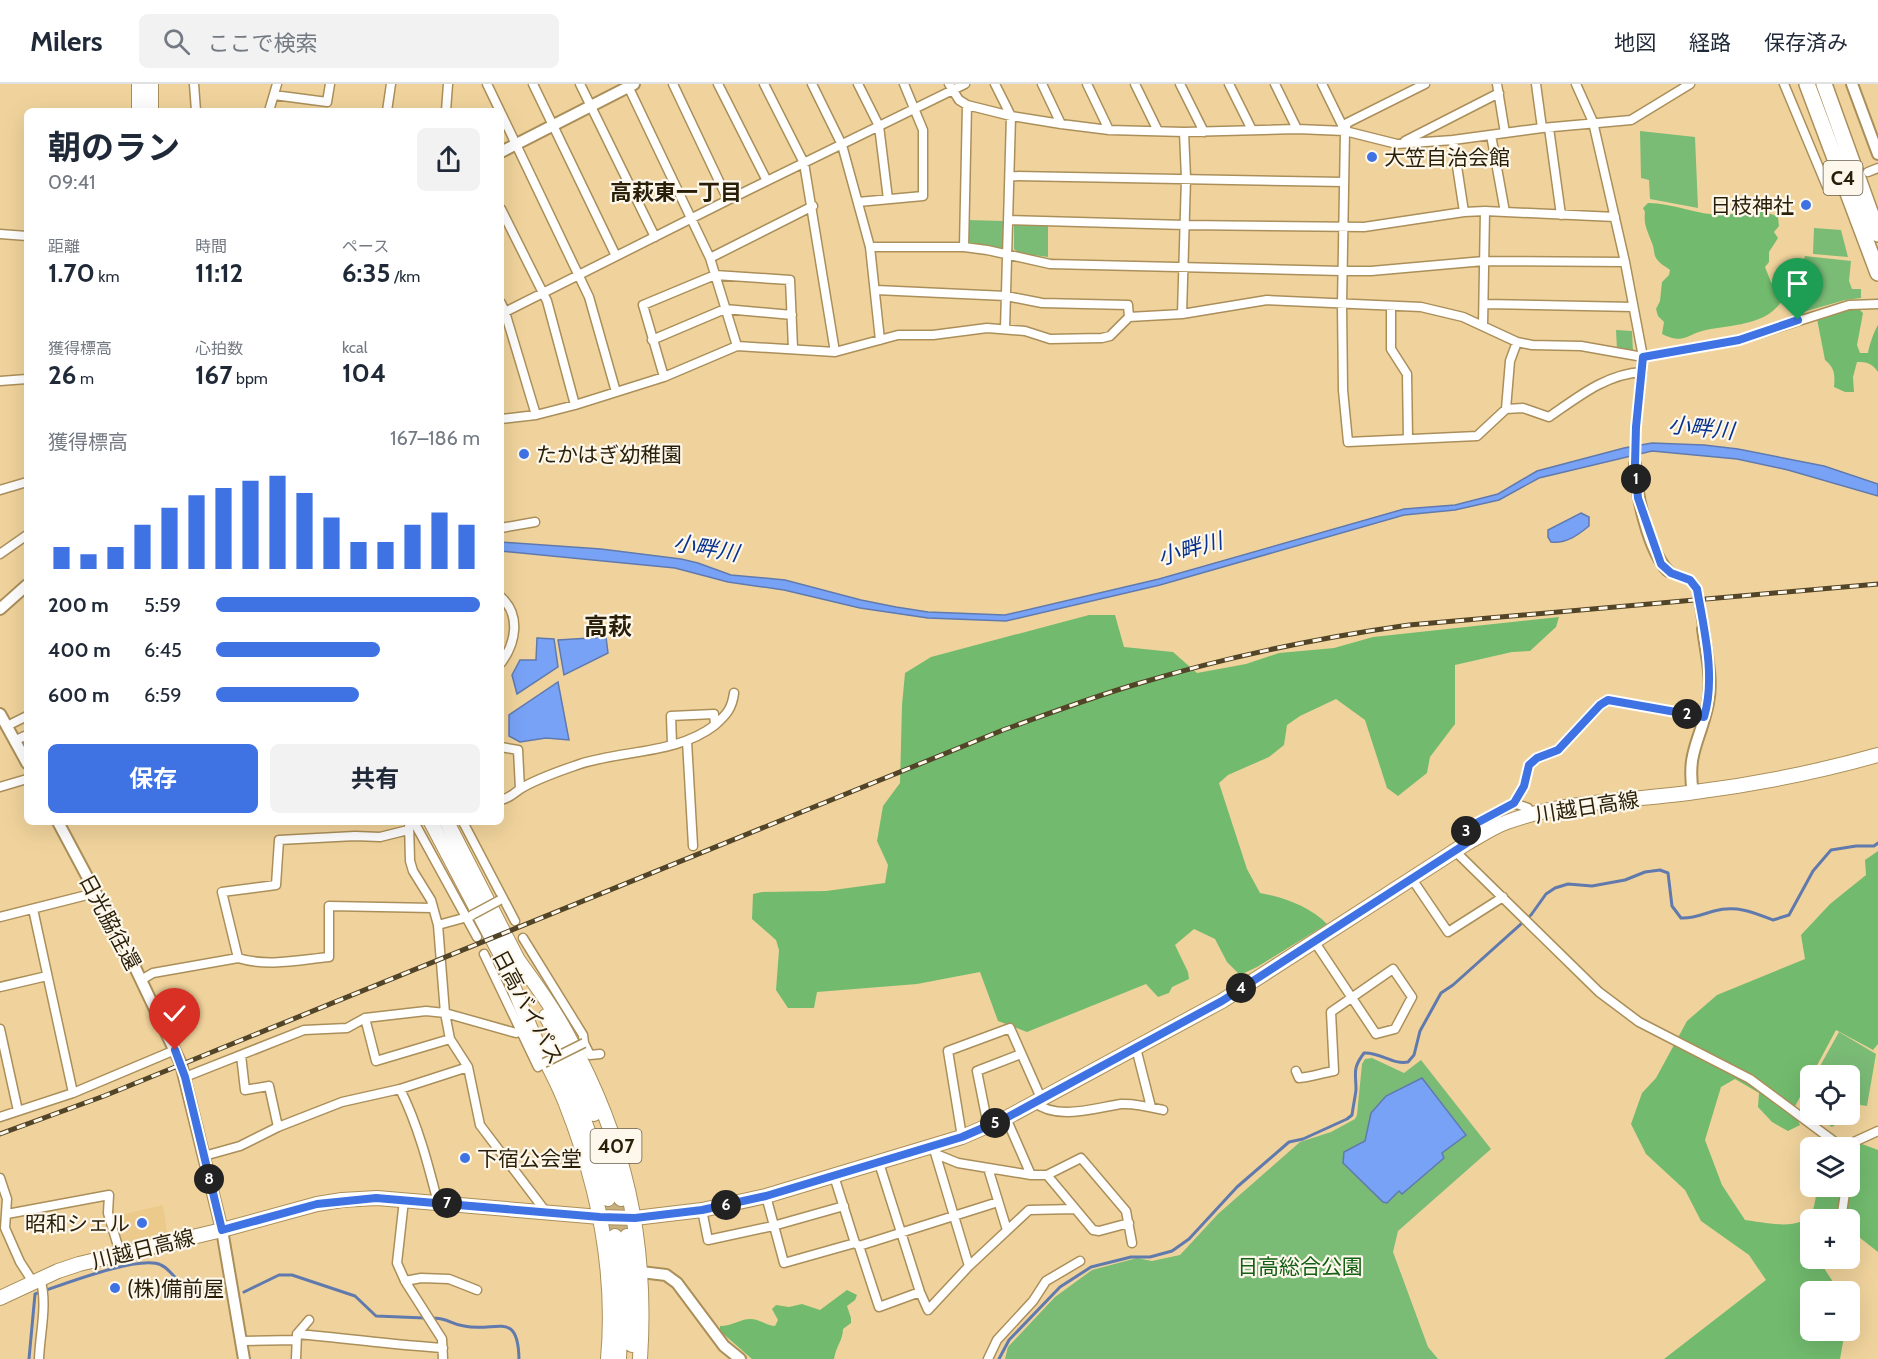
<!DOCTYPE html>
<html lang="ja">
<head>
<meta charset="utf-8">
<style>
  body { margin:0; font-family:Cabin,"Noto Sans JP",sans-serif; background:#f2f2f3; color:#1f2937; height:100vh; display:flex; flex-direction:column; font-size:22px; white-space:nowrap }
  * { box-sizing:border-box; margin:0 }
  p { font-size:20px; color:#747a83 }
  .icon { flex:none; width:33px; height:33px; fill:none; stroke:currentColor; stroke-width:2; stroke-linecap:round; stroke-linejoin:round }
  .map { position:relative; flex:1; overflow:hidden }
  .sheet { position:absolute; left:24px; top:24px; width:480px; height:717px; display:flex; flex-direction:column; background:#fff; border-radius:9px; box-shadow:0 6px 24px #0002 }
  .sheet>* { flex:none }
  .controls { position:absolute; left:1800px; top:981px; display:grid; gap:12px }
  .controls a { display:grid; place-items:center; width:60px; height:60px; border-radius:9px; background:#fff; box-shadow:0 6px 24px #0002; font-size:30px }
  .pin { position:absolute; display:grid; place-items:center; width:51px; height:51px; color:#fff; margin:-62px -26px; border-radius:50% 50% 50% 0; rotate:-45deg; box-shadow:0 0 6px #0007 }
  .pin .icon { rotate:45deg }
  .km { position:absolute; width:30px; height:30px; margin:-15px; border-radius:50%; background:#222; color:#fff; font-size:16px; line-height:30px; text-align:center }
  .round { display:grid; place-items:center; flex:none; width:63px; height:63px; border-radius:9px; background:#f2f2f3 }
  .summary { display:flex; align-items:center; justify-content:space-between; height:102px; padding:0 24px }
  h1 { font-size:33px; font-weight:700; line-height:45px }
  .metrics { display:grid; grid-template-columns:repeat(3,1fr); gap:9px; height:102px; padding:6px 24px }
  .metrics div { display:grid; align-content:center }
  .metrics b { font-size:26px; font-weight:700 }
  .metrics small { font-size:16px; font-weight:400 }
  .metrics p { font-size:16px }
  .chart { height:168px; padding:12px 24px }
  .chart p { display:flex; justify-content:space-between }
  .chart svg { width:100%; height:108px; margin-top:6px; stroke:#3f73e4; stroke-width:6 }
  .button { display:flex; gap:12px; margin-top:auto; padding:12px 24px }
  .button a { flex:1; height:69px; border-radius:9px; background:#3f73e4; color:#fff; font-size:24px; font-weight:700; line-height:69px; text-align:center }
  .button a+a { background:#f2f2f3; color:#1f2937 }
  ul { padding:0 24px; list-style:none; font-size:20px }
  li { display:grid; grid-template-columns:96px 72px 1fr; align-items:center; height:45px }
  li i { height:15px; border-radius:8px; background:#3f73e4 }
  header { display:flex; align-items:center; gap:36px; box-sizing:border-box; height:84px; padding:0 30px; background:#fff; border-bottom:2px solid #e0e1e3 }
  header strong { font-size:28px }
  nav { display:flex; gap:33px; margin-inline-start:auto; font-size:21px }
  .search { width:420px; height:54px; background:#f2f2f3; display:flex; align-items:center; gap:15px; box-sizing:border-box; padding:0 21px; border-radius:9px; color:#747a83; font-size:22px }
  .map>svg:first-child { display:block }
  .built { fill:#ebca8b }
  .green { fill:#7abb76 }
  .forest { fill:#72bb6e }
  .water { fill:#78a2f6; stroke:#607aae; stroke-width:1.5 }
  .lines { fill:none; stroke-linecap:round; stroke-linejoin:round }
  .stream { stroke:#607aae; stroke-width:3 }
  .trunk-tunnel { stroke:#c8af7e; stroke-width:14; stroke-dasharray:14 7; stroke-linecap:butt }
  .minor-casing { stroke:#ab8f5a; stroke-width:11 }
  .tertiary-casing { stroke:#ab8f5a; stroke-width:14 }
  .primary-casing { stroke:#ab8f5a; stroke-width:16 }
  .trunk-casing { stroke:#ab8f5a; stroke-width:16 }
  .motorway-casing { stroke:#ab8f5a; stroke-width:18 }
  .minor { stroke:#fff; stroke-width:8 }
  .tertiary { stroke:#fff; stroke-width:10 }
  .primary { stroke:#fff; stroke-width:14 }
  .trunk { stroke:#fff; stroke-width:14 }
  .motorway { stroke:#fff; stroke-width:15 }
  .rail-casing { stroke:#524426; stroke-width:5 }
  .rail { stroke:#fdf7ec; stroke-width:3; stroke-dasharray:9; stroke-linecap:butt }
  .minor-bridge-casing { stroke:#ab8f5a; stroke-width:11; stroke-linecap:butt }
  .minor-bridge { stroke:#fff; stroke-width:8 }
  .route-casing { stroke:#fff; stroke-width:12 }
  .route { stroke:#3f73e4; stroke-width:8 }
  .poi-dot { fill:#3f73e4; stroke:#fdf7ec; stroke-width:2 }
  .labels { text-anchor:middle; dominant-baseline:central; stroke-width:4.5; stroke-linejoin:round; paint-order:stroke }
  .shield { fill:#fdf7ec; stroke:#695f4c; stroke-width:1.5 }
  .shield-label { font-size:20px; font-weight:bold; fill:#291e07 }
  .poi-label { font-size:21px; fill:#291e07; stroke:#fdf7ec; text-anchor:start }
  .street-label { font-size:21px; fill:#291e07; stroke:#fdf7ec }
  .park-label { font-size:21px; fill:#146015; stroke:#fdf7ec }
  .neighbourhood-label { font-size:22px; font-weight:bold; fill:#291e07; stroke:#fdf7ec }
  .water-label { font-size:22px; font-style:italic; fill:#083290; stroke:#fdf7ec }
  .quarter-label { font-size:24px; font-weight:bold; fill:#291e07; stroke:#fdf7ec }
</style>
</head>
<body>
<header>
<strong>Milers</strong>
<div class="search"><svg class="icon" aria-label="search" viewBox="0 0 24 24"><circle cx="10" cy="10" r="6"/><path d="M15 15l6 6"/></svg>ここで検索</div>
<nav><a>地図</a><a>経路</a><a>保存済み</a></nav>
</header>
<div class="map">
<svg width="1878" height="1275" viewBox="0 0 1878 1275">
  <rect width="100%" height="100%" fill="#f0d39c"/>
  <path class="built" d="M163,1121L167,1149L121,1160L117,1145L119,1144L116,1132Z"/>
  <path class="green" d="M1640,47L1695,53L1698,124L1650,115L1649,96L1641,94Z
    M967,136L1003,137V168L967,161Z
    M1014,141H1048V173L1019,169L1014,165Z
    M1814,144L1841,146L1848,173L1813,170Z
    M1805,172L1851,177L1849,197L1852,205H1861V214L1845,216L1803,228L1799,202L1801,175H1804Z
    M1616,246L1632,247L1633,268L1617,266Z
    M1839,948L1876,970L1867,1022L1854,1020L1850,1021V992L1815,991Z
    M1372,974L1404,989L1421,976L1491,1065L1398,1147L1393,1168L1428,1263L1438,1275H1005L1008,1263L1055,1213L1092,1186L1137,1174L1152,1177L1180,1171L1218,1130L1300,1058L1331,1048L1355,1035L1357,1031L1362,980L1365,975Z
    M1812,1031H1843L1844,1035L1832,1043Z"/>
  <path class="forest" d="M1648,119C1673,119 1697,131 1723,131C1742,130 1761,123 1778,133L1779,142L1774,148L1778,154L1769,168V178L1765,183L1771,198L1784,214C1767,242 1734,240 1706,246C1686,250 1685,261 1662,250L1664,238L1658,232L1656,225L1660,217L1662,198L1669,191L1670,186C1665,182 1658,179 1655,172C1654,169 1654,165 1653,162C1649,149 1643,142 1645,128L1643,124Z
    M1858,224L1863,229L1857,261L1860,269H1868C1869,262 1874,247 1878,241V288C1872,279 1867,278 1857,278L1853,293L1854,308H1845L1834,303C1835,291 1835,284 1825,276L1817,235L1835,228Z
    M1089,531H1115L1124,563L1173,568L1197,589L1246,580L1279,569L1334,564L1373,553L1559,533L1556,543L1530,567L1512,568L1455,581V640L1430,673L1427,689L1398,712L1387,704L1365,636L1336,615L1300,632L1287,641L1284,661L1269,673L1228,691L1219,699L1247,785L1260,809C1283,813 1311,823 1327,840L1257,883L1240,891L1227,878L1215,855L1194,845L1175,861L1188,888L1189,895L1172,903L1169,909L1158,913L1146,900L1027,948L998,937L980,888L917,900L817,908L814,924H788L776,906L779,866L776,856L752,835L753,810L762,808L826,807L885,799L888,781L877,757L883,722L900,699L902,621L905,589L931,573Z
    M1878,767V960L1873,966L1836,946L1793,1026L1800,1041L1788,1047L1772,1038L1758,1023L1759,1009L1735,995L1721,1003L1705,1056L1722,1101L1745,1136C1763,1138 1804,1149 1813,1126C1815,1119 1816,1110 1818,1103L1850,1102V1064L1847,1063L1862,1060L1878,1066V1168L1850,1146V1136H1810V1174L1818,1175L1839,1207L1810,1208V1246L1845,1247L1840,1275H1664L1766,1196L1749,1171L1701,1137L1685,1106L1646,1070L1631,1040L1642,1009L1656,994L1687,937L1717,911L1805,875L1801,851L1830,820L1866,791L1865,776Z
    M847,1206L857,1211L855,1216L847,1222L851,1234V1239L843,1245C843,1256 836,1262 834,1275H752L720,1247V1242C732,1242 741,1235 750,1235C760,1235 765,1241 775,1242L778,1236L772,1225L776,1221L789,1223L802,1220L820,1226Z"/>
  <path class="water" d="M1652,359L1704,361L1738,365L1824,382L1878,400V412L1788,386L1737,375L1652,367L1539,394L1499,416L1455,426L1404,431L1160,501L1006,537L928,534L860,524L784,506L728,498L675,484L501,467V458L601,465L681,475L698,479L731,491L785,496L861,516L896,523L928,528L1005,531L1159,495L1404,425L1455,421L1498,410L1537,387L1624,364Z
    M1581,429L1589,433V442C1578,451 1566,460 1551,458L1548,453V446Z
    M606,553L608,569L564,591L558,556Z
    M537,554L554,555L558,583L517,610L512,591L520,576H536Z
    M558,598L569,656L546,654L520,658L509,652V631Z
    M1422,994L1466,1051L1442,1069L1444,1074L1402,1110L1399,1107L1387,1119L1383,1118L1343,1079L1344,1068L1365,1057L1371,1029L1386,1012Z"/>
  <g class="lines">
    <path class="stream" d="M244,1208L279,1191H292L355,1212L376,1232L425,1234
      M432,1234C449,1234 450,1240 464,1242C496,1249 518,1225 519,1275
      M29,1275L35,1210C59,1202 140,1170 161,1181C168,1184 172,1191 178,1196C190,1207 205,1213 221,1213
      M999,1275L1009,1256L1060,1203L1091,1183L1131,1173H1150L1172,1167L1189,1155L1237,1103L1289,1058L1303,1055L1347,1035L1352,1031C1353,1023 1355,1014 1356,1006C1356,989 1352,985 1364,969C1380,968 1393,981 1408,978L1414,971L1420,947L1441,909L1453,901L1531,831L1546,810L1555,804L1568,800L1592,802L1625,796L1645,788L1660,786L1668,789L1672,822L1681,834C1692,835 1703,830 1714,827C1736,821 1753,828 1773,836L1789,831L1813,787L1831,766L1856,762H1874L1878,759"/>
    <path class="trunk-tunnel" d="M608,1115L615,1152
      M621,1115L627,1152"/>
    <g class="minor-casing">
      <path id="minor" d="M194,0L196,27
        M487,0L500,27
        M533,0L616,172
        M580,0L655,153
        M627,0L710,174L737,262
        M673,0L728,116
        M718,0L767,97
        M764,0L804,79L835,268
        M812,0L842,61L870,163L880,256
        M858,0L879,42L888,115
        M949,0L959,16L967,21L1011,32L1061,40L1109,46L1184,48L1297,45L1345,47L1397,60L1453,56L1542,44L1631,36L1690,0
        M995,0L1011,32L1005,245
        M1042,0L1061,40
        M1087,0L1109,46
        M1135,0L1158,47
        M1180,0L1204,48
        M1229,0L1252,46
        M1275,0L1297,45
        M1322,0L1345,47L1342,221L1343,306L1348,358L1477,352L1506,325L1523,324L1549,333C1578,313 1606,290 1642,288
        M1497,0L1505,49
        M1536,0L1542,44
        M1576,0L1593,38L1625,178L1643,273L1636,343L1635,380
        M1784,0L1827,103L1836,100
        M274,11L327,18L330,0
        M269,27L277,0
        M387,27L391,0
        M446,27L448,0
        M501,29L589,213L616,308
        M1549,44L1561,131
        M1345,47L1347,39L1425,0
        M1491,51L1505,128
        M1453,56L1464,128
        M1405,57L1499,9
        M1868,88L1878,84
        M1010,92L1344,98
        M858,118L923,112V46L904,0
        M501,125L547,217L575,321
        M1009,136L1185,141L1364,143L1464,128L1485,127L1615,133
        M0,150L27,152
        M870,163H964L987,166L1050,180L1342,187H1371L1484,177L1625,178
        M964,163L967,21
        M710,174L813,122
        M876,206L1006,212L1042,219L1128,221L1129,233
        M501,219L505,228L536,331
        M1484,220L1633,223
        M1391,223V265L1407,290L1408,355
        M501,230L728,116L965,0
        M1182,230L1186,94L1184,48
        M1483,242L1485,127
        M652,256L725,225L792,231
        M664,293L643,221L715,191L790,196L793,264
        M0,297L27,295
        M1506,325L1510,277L1517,258
        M501,335L536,331L575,321L664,293L737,262L835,268L898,251H933L987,244L1025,247L1050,255L1102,254L1110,252L1129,233L1182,230L1267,216L1421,223L1463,233L1517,258L1532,261L1581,262L1643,273L1739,256L1849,221L1878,220
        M0,406L27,398
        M501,444L535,438
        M0,470L27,451
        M1668,487L1690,496L1697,505L1703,545
        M501,513C521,531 516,559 501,579
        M715,641C726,631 732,625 734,609
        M7,642L27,632
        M16,656L27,651
        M687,657L693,762
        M501,663L518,666L520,705
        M0,703L27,695
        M501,716C510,714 513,710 520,705C538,694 560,687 580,680C623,666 678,670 715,641L714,630L671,632L672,660
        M1514,719L1528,724L1531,730
        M409,738L410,777L413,787L431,816L438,841L445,929L450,955L468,983L480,1041L546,1128
        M414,738L477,853
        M463,738L515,837
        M1467,759C1465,752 1465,748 1471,743L1514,719L1524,702L1529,681L1537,674L1558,666L1600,621L1608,616L1704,633
        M1455,767L1599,908L1639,938L1750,995L1843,1064
        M1412,795L1448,848L1503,813
        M33,825L73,1009
        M0,833L95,809
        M438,841L471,832
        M523,854L583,951L584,959L590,971L600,970
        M484,870L538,983L544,979
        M238,874L222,808L276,801L279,756L355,752L380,753L408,746
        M141,896L153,889L238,874C267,883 299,876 329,873V822L433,824
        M0,903L47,892
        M365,934L376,977L450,955
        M0,945L18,1027
        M1136,964L1151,1023
        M241,971L245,1006L269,1002L278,1043
        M1296,987L1299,994C1311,993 1322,989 1334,987L1331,928L1393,885L1412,913L1395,945L1376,950L1314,857
        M185,993L304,946L347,944L365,934L426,927L445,929L516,949
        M400,1005C418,1041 428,1080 438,1119
        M1034,1018C1057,1037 1094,1024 1121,1020C1134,1019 1150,1023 1163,1026
        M0,1033L73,1009L175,966
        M1006,1034L1031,1091H1047L1093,1146L1099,1147L1129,1139
        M988,1042L977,987L1021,970
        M962,1053L948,967L1010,944L1041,1014
        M933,1062L969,1182
        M1843,1063L1878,1047
        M936,1070L958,1079L1031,1091
        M204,1072L240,1062L278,1043L342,1018L400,1005L468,983
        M879,1079L920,1208L928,1226L969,1182L1029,1126L1075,1125
        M988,1084L1007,1146
        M1047,1091L1081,1074L1126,1127L1132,1159
        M834,1092L855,1159L859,1162L879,1223L920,1208
        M0,1094L7,1115L5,1144L20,1178L33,1198
        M766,1112L784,1179L855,1159
        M404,1116L397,1179L405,1197L442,1255L443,1275
        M702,1126L708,1156L773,1142L844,1122
        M7,1130L109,1111L108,1129L120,1169
        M1841,1136L1846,1102
        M859,1162L998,1118
        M405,1197L421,1194L449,1195L477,1206
        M297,1250C346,1254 394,1261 443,1264
        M242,1257L296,1256
        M39,1275C40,1248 48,1220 40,1194
        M296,1275L297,1250L309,1236
        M988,1275L997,1256L1033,1217L1046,1197L1080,1177"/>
    </g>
    <g class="tertiary-casing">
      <path id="tertiary" d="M1852,0L1878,70
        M501,68L634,0
        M1635,380C1636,410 1648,466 1668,487
        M0,525L27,501
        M0,630L27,679
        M1693,709C1686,668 1701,656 1708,619C1713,595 1706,569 1703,545
        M58,738L131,875L181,980L222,1146L244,1275
        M641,1188L666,1191L677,1199L724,1262L740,1275"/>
    </g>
    <g class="primary-casing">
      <path id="primary" d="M0,1214L58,1187L79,1180L222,1146L317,1120L342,1116L377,1114L600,1133L635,1134L702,1126L766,1112L962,1053L1006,1034L1222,917L1467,759C1480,752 1493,743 1507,738C1567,716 1633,717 1695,708C1757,700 1818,688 1878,671"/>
    </g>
    <g class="trunk-casing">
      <path id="trunk" d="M151,0V27
        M139,27V0
        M431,738L504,877
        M447,738L520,880
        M500,869C511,896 521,923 533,950C543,973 557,996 566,1020C598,1101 616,1187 608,1275
        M515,872C534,898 553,924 568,952C625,1056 648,1156 640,1275
        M546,932L586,1008L594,1030
        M549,963L577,1017L595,1066L608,1115
        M608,1068L621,1115
        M615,1152L621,1227L619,1275
        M627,1152L633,1225L632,1261"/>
    </g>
    <g class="motorway-casing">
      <path id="motorway" d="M1807,0L1878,189
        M1824,0L1878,150"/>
    </g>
    <use href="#minor" class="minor"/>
    <use href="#tertiary" class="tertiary"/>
    <use href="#primary" class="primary"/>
    <use href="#trunk" class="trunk"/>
    <use href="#motorway" class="motorway"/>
    <g class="rail-casing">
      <path id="rail" d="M0,1050L104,1012L1003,646C1048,630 1092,613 1137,600C1226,573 1317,554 1409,541L1878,500"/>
    </g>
    <use href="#rail" class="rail"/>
    <g class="minor-bridge-casing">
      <path id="minor-bridge" d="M472,831L500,816
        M544,979L584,959"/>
    </g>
    <use href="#minor-bridge" class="minor-bridge"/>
  </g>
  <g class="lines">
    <g class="route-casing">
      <path id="route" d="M175,966L185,993L222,1146L317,1120L376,1114L600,1133L635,1134L702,1126L766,1112L962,1053L1006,1034L1222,917L1467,759L1465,752L1471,742L1514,719L1524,702L1529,681L1537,674L1558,666L1600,621L1608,616L1704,633C1716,594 1704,545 1697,505L1690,496L1671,489L1661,480L1638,414L1635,380L1636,343L1643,273L1739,256L1798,236"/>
    </g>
    <use href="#route" class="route"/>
  </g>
  <g class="poi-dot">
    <circle cx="1372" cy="73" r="6"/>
    <circle cx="1806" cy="121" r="6"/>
    <circle cx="524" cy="370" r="6"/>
    <circle cx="465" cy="1074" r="6"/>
    <circle cx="142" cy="1139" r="6"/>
    <circle cx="115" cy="1204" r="6"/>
  </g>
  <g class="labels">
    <g class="shield">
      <rect x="1823.5" y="77" width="39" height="34" rx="4.5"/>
      <rect x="590.5" y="1045" width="51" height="34" rx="4.5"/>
    </g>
    <g class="shield-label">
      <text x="1843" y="94">C4</text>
      <text x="616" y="1062">407</text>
    </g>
    <g class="poi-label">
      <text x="1384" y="73">大笠自治会館</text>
      <text x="1794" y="121" text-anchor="end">日枝神社</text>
      <text x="536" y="370">たかはぎ幼稚園</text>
      <text x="477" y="1074">下宿公会堂</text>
      <text x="130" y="1139" text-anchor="end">昭和シェル</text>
      <text x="127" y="1204">(株)備前屋</text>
    </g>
    <g class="street-label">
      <text transform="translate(1587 723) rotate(-9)">川越日高線</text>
      <text transform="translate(110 838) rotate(62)">日光脇往還</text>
      <text transform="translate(528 923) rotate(62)">日高バイパス</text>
      <text transform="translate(143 1165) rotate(-14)">川越日高線</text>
    </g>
    <g class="park-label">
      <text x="1300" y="1182">日高総合公園</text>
    </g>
    <g class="neighbourhood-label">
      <text x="676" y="108">高萩東一丁目</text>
    </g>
    <g class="water-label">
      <text transform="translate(1701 344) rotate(6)">小畔川</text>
      <text transform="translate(706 464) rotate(10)">小畔川</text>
      <text transform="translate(1190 465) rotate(-16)">小畔川</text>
    </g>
    <g class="quarter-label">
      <text x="608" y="542">高萩</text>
    </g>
  </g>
</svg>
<div class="controls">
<a><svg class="icon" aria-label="locate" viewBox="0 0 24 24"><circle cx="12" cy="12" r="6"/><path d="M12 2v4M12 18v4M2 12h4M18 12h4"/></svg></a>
<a><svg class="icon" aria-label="layers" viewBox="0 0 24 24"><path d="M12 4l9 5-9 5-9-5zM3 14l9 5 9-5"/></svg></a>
<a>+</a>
<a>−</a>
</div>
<div class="pin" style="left:1798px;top:236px;background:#1e9e55"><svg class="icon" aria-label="arrive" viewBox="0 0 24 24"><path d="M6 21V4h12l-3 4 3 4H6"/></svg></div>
<div class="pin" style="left:175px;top:966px;background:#d93025"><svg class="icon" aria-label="check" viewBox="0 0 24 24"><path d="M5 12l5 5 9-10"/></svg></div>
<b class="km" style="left:1636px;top:395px">1</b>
<b class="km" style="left:1687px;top:630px">2</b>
<b class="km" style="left:1466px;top:747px">3</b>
<b class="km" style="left:1241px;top:904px">4</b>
<b class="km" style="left:995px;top:1039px">5</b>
<b class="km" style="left:726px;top:1121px">6</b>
<b class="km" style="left:447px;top:1119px">7</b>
<b class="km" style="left:209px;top:1095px">8</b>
<section class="sheet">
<div class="summary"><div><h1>朝のラン</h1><p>09:41</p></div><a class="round"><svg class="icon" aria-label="share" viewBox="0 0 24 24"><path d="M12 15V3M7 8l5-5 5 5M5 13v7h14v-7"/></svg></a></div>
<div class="metrics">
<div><p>距離</p><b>1.70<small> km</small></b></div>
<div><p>時間</p><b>11:12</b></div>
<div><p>ペース</p><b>6:35<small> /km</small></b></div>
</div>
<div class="metrics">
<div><p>獲得標高</p><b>26<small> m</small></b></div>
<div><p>心拍数</p><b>167<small> bpm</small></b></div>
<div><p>kcal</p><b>104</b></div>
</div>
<div class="chart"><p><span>獲得標高</span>167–186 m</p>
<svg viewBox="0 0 160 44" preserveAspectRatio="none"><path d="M5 44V35M15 44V38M25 44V35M35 44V26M45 44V19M55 44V14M65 44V11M75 44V8M85 44V6M95 44V13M105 44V23M115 44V33M125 44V33M135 44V26M145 44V21M155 44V26"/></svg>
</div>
<ul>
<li><b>200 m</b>5:59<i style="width:100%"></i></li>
<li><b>400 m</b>6:45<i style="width:62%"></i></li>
<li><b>600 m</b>6:59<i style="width:54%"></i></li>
</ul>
<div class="button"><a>保存</a><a>共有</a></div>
</section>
</div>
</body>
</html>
